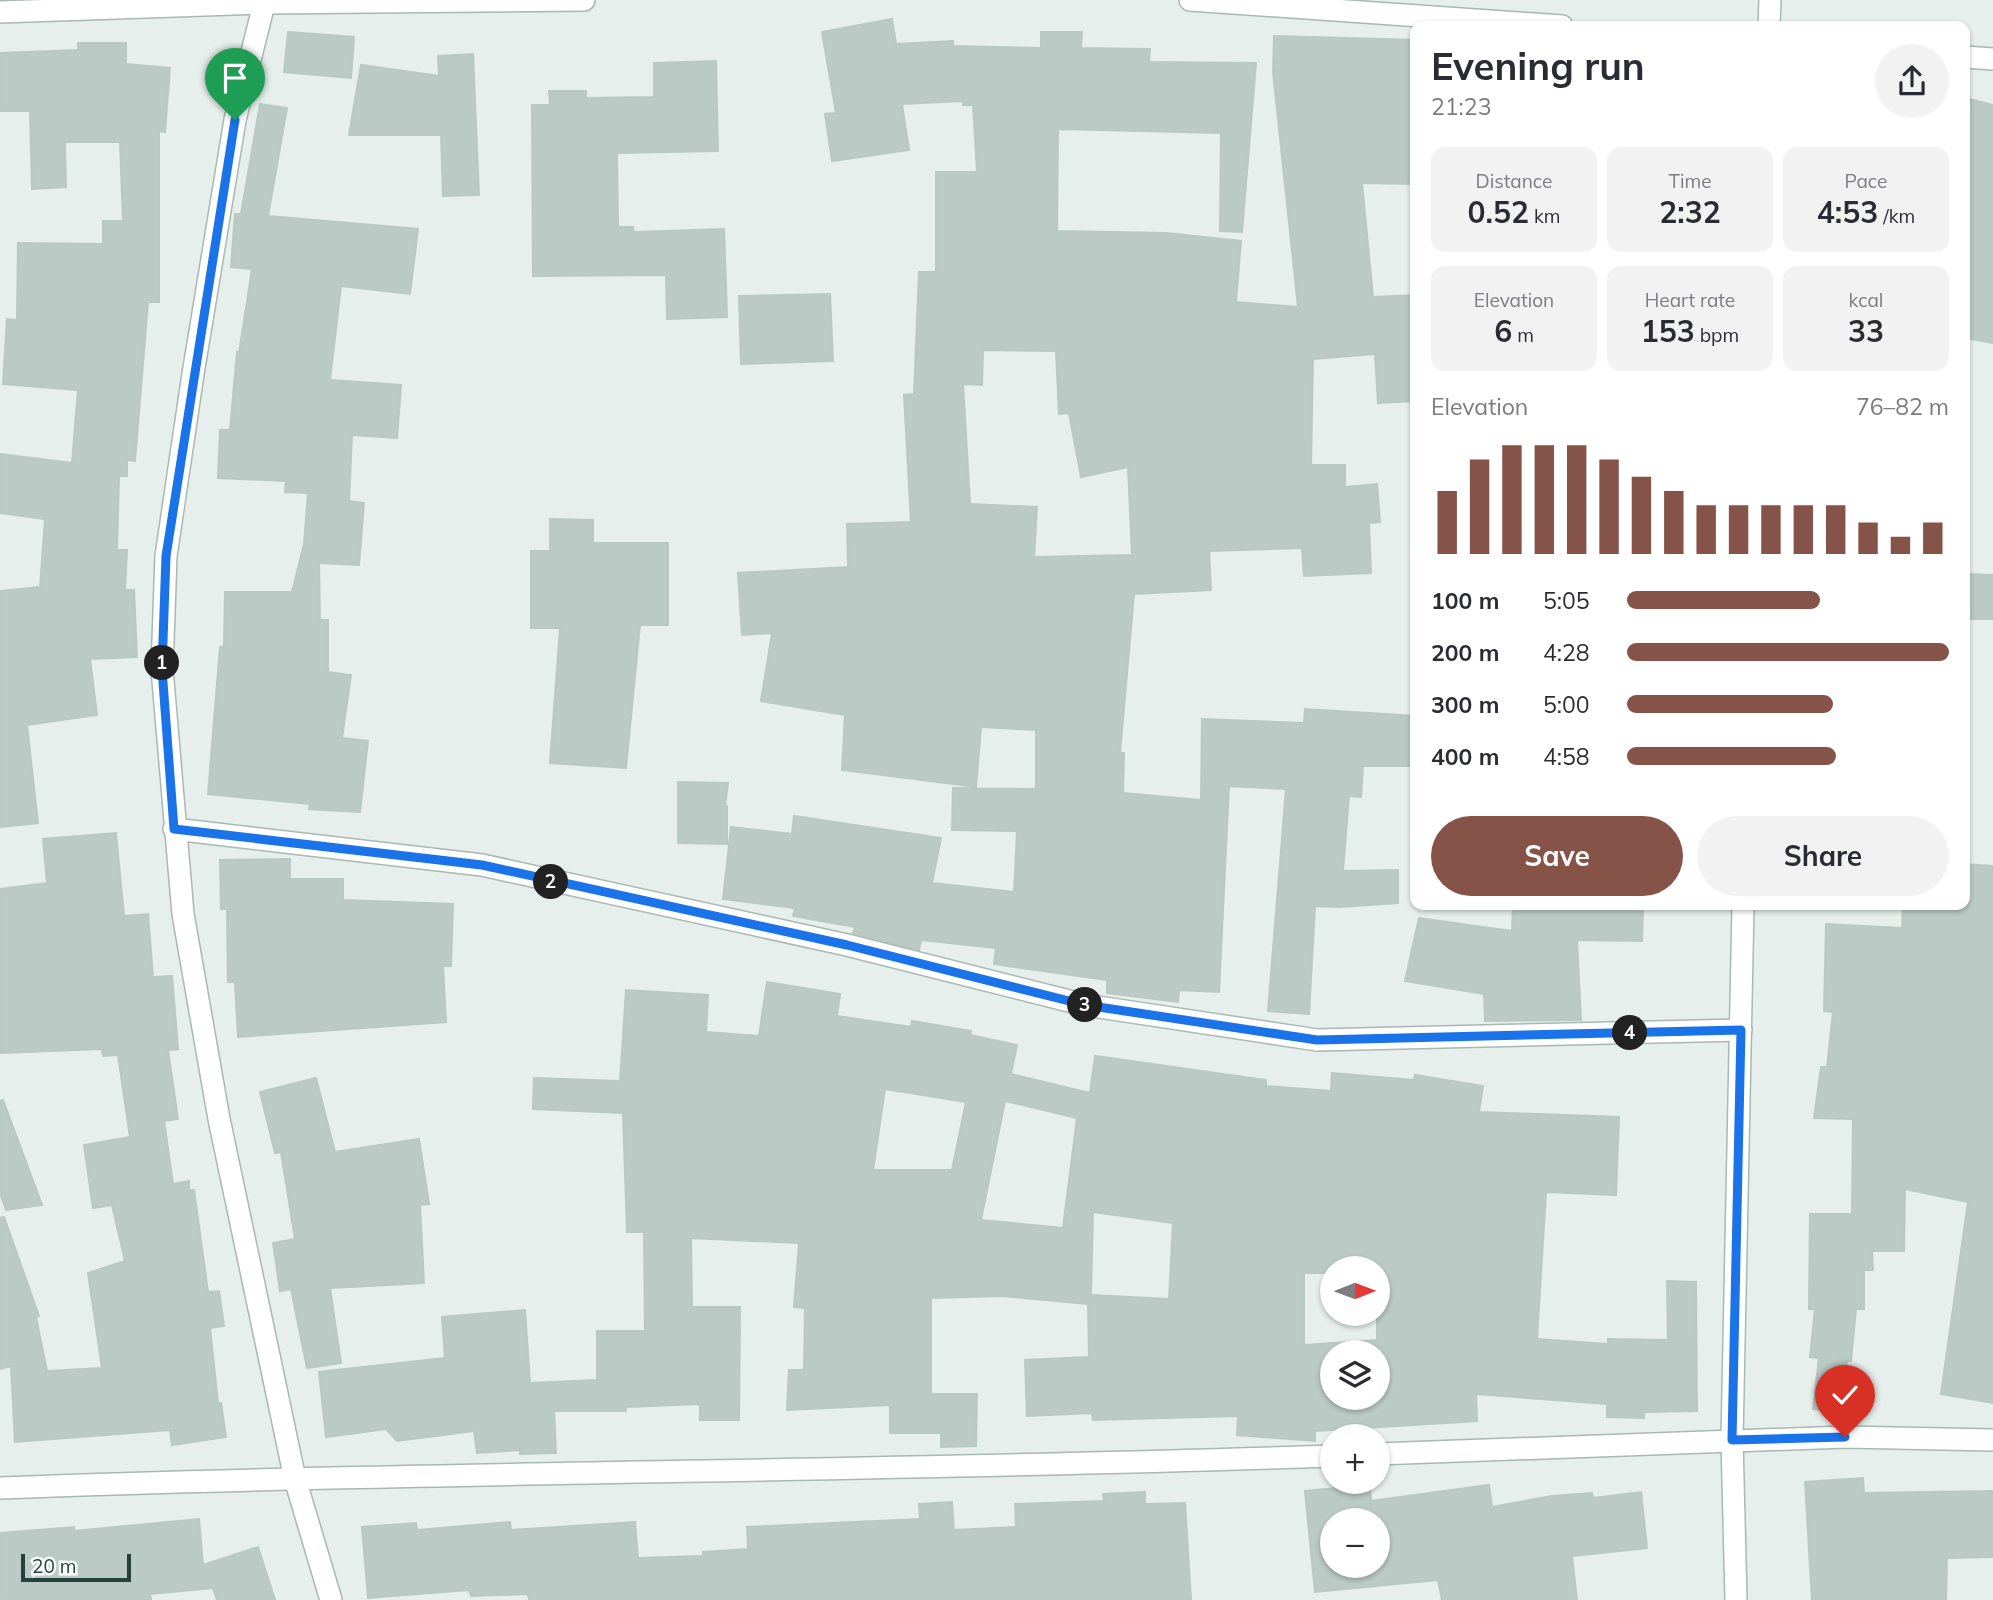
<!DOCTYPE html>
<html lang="en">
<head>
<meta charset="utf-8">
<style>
  body { margin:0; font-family:Mulish,sans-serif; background:#f2f2f3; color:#2b2b33; height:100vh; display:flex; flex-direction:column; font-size:26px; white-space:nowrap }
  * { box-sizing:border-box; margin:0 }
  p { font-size:23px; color:#7c7c81 }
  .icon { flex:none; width:38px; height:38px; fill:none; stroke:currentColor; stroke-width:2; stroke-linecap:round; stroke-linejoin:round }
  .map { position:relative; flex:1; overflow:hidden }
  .side { position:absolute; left:1410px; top:21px; width:560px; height:889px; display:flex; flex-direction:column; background:#fff; border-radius:14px; box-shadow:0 2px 5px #0004 }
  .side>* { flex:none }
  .needle { width:46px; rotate:89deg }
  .fabs { position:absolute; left:1320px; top:1256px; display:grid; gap:14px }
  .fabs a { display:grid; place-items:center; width:70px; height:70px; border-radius:50%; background:#fff; box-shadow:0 2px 5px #0004; font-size:35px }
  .scale { position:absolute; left:21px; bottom:18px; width:110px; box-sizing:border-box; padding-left:7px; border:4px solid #24423a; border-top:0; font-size:19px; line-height:24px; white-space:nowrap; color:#24423a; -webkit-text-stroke:5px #f7fbf9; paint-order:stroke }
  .pin { position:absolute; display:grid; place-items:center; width:60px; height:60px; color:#fff; margin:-72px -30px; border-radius:50% 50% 50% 0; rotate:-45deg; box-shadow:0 0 7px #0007 }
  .pin .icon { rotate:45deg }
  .km { position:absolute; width:35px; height:35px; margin:-18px; border-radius:50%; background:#222; color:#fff; font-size:19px; line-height:35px; text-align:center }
  .round { display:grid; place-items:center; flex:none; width:74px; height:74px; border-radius:37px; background:#f2f2f3 }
  .overview { display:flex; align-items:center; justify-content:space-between; height:119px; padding:0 21px }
  h1 { font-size:38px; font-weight:700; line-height:52px }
  .figures { display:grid; grid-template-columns:repeat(3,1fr); gap:10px; height:119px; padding:7px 21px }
  .figures div { display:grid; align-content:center; border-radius:14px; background:#f2f2f3; text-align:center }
  .figures b { font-size:30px; font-weight:700 }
  .figures small { font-size:19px; font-weight:400 }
  .figures p { font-size:19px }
  .chart { height:196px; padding:14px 21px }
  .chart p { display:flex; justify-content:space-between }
  .chart svg { width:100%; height:126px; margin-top:7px; stroke:#855347; stroke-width:6 }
  .button { display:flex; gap:14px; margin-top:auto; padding:14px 21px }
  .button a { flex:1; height:80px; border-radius:42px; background:#855347; color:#fff; font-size:28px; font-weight:700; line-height:80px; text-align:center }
  .button a+a { background:#f2f2f3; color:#2b2b33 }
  ul { padding:0 21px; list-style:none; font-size:23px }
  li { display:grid; grid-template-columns:112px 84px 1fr; align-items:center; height:52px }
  li i { height:18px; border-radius:9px; background:#855347 }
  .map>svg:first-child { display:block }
  .building { fill:#bbcac4; stroke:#b8c9c2; stroke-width:2; fill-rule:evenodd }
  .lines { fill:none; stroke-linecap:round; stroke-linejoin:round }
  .minor-casing { stroke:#a8b8b2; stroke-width:24 }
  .tertiary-casing { stroke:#a8b8b2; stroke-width:24 }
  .secondary-casing { stroke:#a4bbb3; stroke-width:24 }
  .minor { stroke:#fff; stroke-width:21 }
  .tertiary { stroke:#fff; stroke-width:21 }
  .secondary { stroke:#fff; stroke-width:21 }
  .route-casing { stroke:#fff; stroke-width:14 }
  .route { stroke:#1a73e8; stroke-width:9 }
</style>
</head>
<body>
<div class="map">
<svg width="1993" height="1600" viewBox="0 0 1993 1600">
  <rect width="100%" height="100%" fill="#e6efeb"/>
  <path class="building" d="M892,19L896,44L953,41V46L1041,48V32H1082L1081,48L1150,49L1149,62L1256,63L1242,232L1220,231L1221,133L1058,129L1057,231L1166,233L1241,241L1236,302L1298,307L1273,72L1274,36L1416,40V184L1362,183L1373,297L1416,295V401L1378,403L1375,354L1313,359L1311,465H1345V487L1377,484L1380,522L1369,523L1371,573L1304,576L1302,548L1209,551L1211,590L1134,594L1120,753H1124L1123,793L1201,800L1202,719L1304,723L1305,709L1416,716V766H1363L1361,797L1349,796L1343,871L1398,870V903L1339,907L1315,906L1309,1014L1268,1011L1286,789L1229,786L1219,992L1179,990L1178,1002L1107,993V980L994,964L996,948L921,940L919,950L853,933L855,927L793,916L795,908L723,899L731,827L792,834L794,816L941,838L932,883L1014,892L1017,831L952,830L953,788L1036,789V730L981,727L976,787L842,770L845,715L761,701L772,633L742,635L738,573L848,567L847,524L911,522L904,395L914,394L919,272H936V172H977L973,105H963V101L902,104L909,150L832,161L825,114L836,113L822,32ZM983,350L1056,351L1059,414L1069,413L1081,477L1128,467L1132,555L1034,557L1037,507L970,504L963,384L982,385Z
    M288,32L354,37L351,78L284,72Z
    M78,43H126V64L170,68L165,132L159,131V302H148L135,461L127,460V476H119L117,550H127L125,590H134L137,657L90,659L97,715L27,725L38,823L0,827V591L40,587L45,519L0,513V454L72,463L78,390L3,384L7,319L17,320L18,243L103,244V221H123L120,142H65L66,187L32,189L30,111H0V53L78,50Z
    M473,54L479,195L443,196L441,135H349L361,65L439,76L438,56Z
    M716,61L718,151L617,153L618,227H633L634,232L724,229L727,317L667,319L666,275L533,276L532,105H550L549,91H586V98L654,97V63Z
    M1965,98L1993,105V343L1965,338Z
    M260,104L287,108L268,216L418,229L410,294L341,286L330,380L401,385L397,438L352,435L349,501L364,503L359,565L319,563L320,620H328V672L351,675L342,738L368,741L360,812L309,809L310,804L208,794L220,647H224L225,592H292L304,544L308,493L285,492L286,481L218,478L220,430H230L237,352L239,353L252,269L231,267L235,214H241Z
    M830,294L833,361L741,364L739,296Z
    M550,519L593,520V543H668V625H640L626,768L550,763L560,628H531V551H550Z
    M1965,574L1993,575V619H1965Z
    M678,782L728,783L725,806H727V844L678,843Z
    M116,833L124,916L148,914L153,977L172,976L178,1049L168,1050L178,1119L164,1121L173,1184L189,1181V1190H194L208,1292L219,1291L224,1326L210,1328L218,1403H221L226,1437L172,1445L170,1430L15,1442L11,1366L0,1369V1218L4,1217L39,1316L36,1317L47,1371L102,1368L88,1273L125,1261L112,1205L93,1208L84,1145L130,1137L118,1055L103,1056L102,1049L0,1053V889L47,883L43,839Z
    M290,859V879H343V900L453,904L451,966H443L446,1022L238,1037L235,982H228L227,909H221L220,860Z
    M1965,864L1993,866V1403L1941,1394L1968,1202L1905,1189L1904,1251H1872L1873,1270H1864V1309H1856L1851,1361H1847L1841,1412L1813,1409L1819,1358L1810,1357L1815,1309H1809L1810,1214H1852L1853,1119L1814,1118L1821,1067H1827L1833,1012L1824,1011L1826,924L1902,928L1903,905H1965Z
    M1513,905H1643L1642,941L1577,940L1581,1020L1485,1021L1484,994L1405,981L1419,918L1512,931Z
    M767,982L840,994L837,1016L911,1027L912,1021L971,1031L970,1035L1017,1045L1011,1074L1090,1093L1095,1056L1266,1080V1086L1331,1091L1332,1073L1414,1080L1415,1075L1483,1086L1479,1112L1619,1117L1616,1195L1546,1192L1537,1339L1608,1344V1339L1668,1340L1667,1281L1696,1282L1697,1411L1644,1412V1418L1607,1417V1404L1476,1394L1477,1421L1315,1431V1441L1237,1435L1238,1416L1093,1420L1092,1413L1027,1416L1025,1360L1089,1357L1088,1304L1002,1296L931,1298V1394H977L976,1446L941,1447V1433H890V1405L787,1410L789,1370H804L805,1308L794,1307L799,1243L691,1238L692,1307H740L739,1420H700V1404L626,1407V1411H554L556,1453L520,1454V1450L477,1453L474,1431L397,1441L386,1429L326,1437L319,1372L445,1358L442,1317L525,1310L530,1383L597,1380V1331H645L644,1232H627L623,1113L533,1109L534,1078L620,1081L626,990L708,995L706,1032L759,1036ZM885,1089L966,1102L952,1170H873ZM1005,1101L1077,1118L1063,1228L981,1220ZM1093,1212L1173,1223L1169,1299L1091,1295ZM1332,1269H1377V1340L1304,1345V1273H1332ZM1332,1353H1377V1398H1332Z
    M316,1078L335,1152L419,1139L429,1204L420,1205L424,1283L330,1288L341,1363L307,1368L291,1289L280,1291L273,1243L295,1239L281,1152L275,1153L260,1092Z
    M3,1100L42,1205L6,1210L0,1193V1101Z
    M1863,1478L1864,1493L1993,1491V1557L1947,1558L1946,1600H1812L1805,1482Z
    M1370,1485L1371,1501L1489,1485L1492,1507L1552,1496L1592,1493L1593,1498L1641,1492L1647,1548L1572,1556L1577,1600H1442L1438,1580L1315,1592L1305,1491ZM1332,1521H1377V1566H1332Z
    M1145,1492V1504L1185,1503L1191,1600H529L528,1594L471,1596L469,1590L368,1598L362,1527L416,1523L417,1530L510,1522L511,1530L635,1522L638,1558L703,1556V1552L748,1549L747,1527L920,1519L919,1504L952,1502L954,1530L1016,1527L1015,1504L1104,1501L1103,1494Z
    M199,1519L203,1565L258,1547L275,1600H217L213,1588L150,1594L151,1600H0V1533L74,1527V1531Z"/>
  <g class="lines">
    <g class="minor-casing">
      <path id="minor" d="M265,0L235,120L193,374L166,556L162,669L183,914L219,1119L295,1479L331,1600
        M174,829L482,865L847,945L1085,1005L1317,1040L1741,1030"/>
    </g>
    <g class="tertiary-casing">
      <path id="tertiary" d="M1190,0L1562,26
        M0,12L264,3L584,0
        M1965,57L1993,59
        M1377,1454L1845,1437L1993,1440
        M0,1488C444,1471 888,1472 1332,1456"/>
    </g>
    <g class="secondary-casing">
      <path id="secondary" d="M1769,26L1770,0
        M1736,1600L1732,1440L1743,905"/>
    </g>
    <use href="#minor" class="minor"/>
    <use href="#tertiary" class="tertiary"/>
    <use href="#secondary" class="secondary"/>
  </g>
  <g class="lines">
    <g class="route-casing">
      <path id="route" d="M235,120L166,556L162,669L174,829L482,865L847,945L1085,1005L1317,1040L1741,1030L1732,1440L1845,1437"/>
    </g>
    <use href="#route" class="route"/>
  </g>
</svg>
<div class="fabs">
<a><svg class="needle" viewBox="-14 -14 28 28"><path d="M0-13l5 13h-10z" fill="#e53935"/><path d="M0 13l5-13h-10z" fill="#7c7c81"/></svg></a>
<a><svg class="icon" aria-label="layers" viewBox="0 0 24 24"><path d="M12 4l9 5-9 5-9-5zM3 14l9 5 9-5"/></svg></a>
<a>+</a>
<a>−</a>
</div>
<div class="scale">20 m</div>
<div class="pin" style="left:235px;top:120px;background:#1e9e55"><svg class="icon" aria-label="arrive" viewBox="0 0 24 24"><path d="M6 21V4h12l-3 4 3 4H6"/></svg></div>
<div class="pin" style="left:1845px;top:1437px;background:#d93025"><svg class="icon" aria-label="check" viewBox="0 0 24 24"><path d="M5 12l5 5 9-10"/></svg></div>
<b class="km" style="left:162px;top:663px">1</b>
<b class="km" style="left:551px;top:882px">2</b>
<b class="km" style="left:1085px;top:1005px">3</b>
<b class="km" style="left:1630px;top:1033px">4</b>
<section class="side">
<div class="overview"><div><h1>Evening run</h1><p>21:23</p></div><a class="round"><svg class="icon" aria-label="share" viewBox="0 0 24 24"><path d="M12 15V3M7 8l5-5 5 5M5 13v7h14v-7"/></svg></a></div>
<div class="figures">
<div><p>Distance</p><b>0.52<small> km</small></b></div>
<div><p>Time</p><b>2:32</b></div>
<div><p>Pace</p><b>4:53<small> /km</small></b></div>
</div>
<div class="figures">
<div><p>Elevation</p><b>6<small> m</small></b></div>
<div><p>Heart rate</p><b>153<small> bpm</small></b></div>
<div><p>kcal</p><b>33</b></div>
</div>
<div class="chart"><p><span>Elevation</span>76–82 m</p>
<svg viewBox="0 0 160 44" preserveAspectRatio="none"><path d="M5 44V22M15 44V11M25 44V6M35 44V6M45 44V6M55 44V11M65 44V17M75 44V22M85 44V27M95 44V27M105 44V27M115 44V27M125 44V27M135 44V33M145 44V38M155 44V33"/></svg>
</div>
<ul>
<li><b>100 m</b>5:05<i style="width:60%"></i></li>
<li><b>200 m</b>4:28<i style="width:100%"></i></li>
<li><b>300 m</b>5:00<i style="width:64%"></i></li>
<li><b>400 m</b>4:58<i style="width:65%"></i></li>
</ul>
<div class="button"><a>Save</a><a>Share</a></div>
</section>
</div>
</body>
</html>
